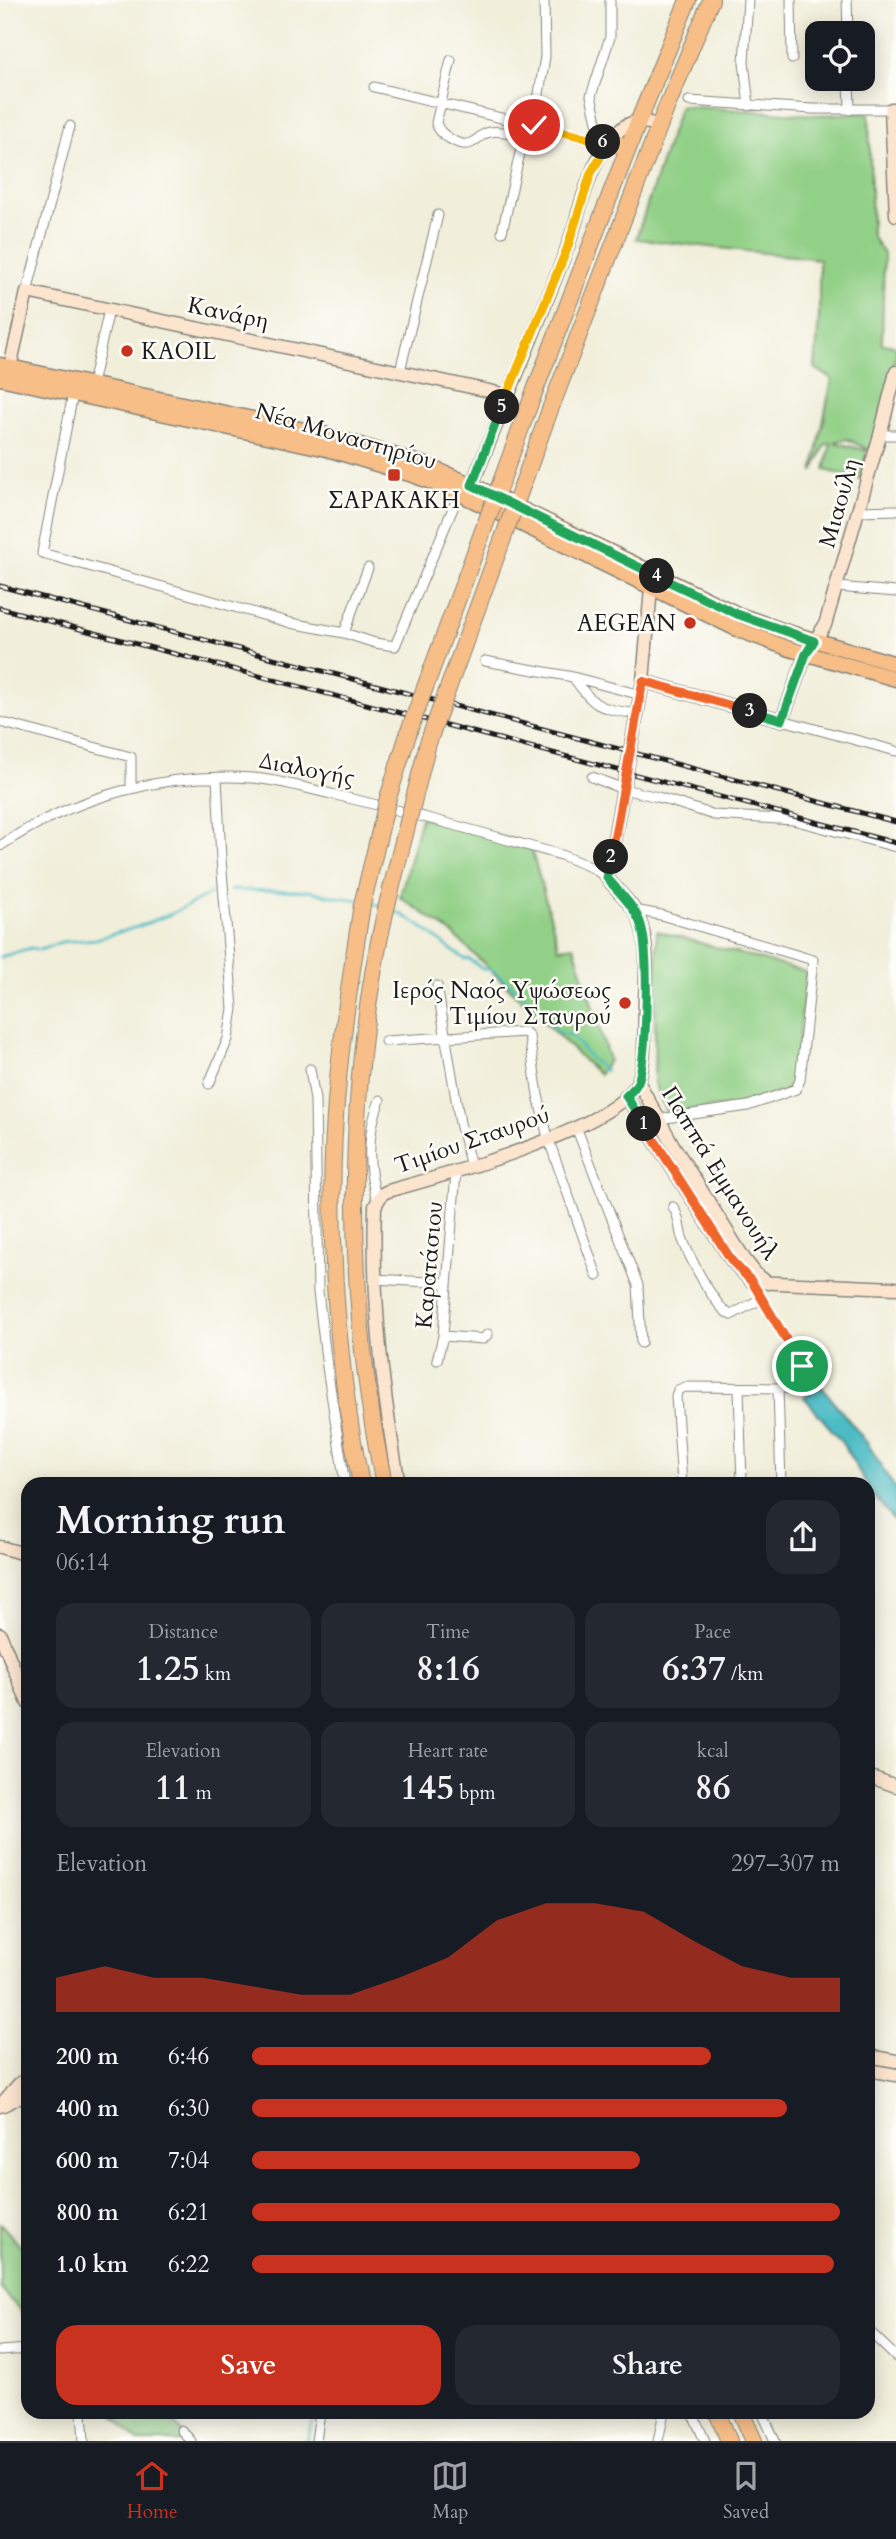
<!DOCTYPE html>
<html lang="en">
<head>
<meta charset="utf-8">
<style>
  body { margin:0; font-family:Cardo,serif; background:#242831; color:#f1f3f6; height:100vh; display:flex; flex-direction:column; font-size:26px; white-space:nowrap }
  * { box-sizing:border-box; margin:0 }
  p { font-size:23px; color:#9ea1a6 }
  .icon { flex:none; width:38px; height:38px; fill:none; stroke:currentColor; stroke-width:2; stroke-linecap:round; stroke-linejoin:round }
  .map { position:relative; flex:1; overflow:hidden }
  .panel { position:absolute; left:21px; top:1477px; width:854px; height:942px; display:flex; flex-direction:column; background:#171b24; border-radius:21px; box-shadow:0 4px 18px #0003 }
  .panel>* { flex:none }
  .fabs { position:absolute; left:805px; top:21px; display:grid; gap:14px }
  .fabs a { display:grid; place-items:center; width:70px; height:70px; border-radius:14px; background:#171b24; box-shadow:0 4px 18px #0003; font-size:35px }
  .pin { position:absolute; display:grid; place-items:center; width:60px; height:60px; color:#fff; margin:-30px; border:4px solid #fff; border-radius:50%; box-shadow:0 2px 7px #0007 }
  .km { position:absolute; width:35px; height:35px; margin:-18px; border-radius:50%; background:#222; color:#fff; font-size:19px; line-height:35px; text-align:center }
  .round { display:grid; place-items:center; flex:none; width:74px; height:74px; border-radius:21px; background:#242831 }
  .headline { display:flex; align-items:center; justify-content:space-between; height:119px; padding:0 35px }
  h1 { font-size:38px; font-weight:600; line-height:52px }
  .stats { display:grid; grid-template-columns:repeat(3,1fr); gap:10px; height:119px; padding:7px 35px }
  .stats div { display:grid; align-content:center; border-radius:18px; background:#242831; text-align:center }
  .stats b { font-size:35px; font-weight:600 }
  .stats small { font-size:19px; font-weight:400 }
  .stats p { font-size:19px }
  .chart { height:196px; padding:14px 35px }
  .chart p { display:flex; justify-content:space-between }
  .chart svg { width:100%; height:126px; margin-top:7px; fill:#c8321e; opacity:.7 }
  .action { display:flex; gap:14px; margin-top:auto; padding:14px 35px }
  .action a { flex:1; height:80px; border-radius:21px; background:#c8321e; color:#fff; font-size:28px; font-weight:600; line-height:80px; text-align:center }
  .action a+a { background:#242831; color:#f1f3f6 }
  ul { padding:0 35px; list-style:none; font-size:23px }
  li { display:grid; grid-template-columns:112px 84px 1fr; align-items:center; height:52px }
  li i { height:18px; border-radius:9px; background:#c8321e }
  .tab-bar { display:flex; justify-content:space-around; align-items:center; height:98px; border-top:2px solid #363941; background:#171b24; font-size:19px; color:#9ea1a6 }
  .tab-bar a { display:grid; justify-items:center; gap:4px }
  .tab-bar .current { color:#c8321e }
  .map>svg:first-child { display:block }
  .green { fill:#92d087; stroke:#577652; stroke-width:2 }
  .water { fill:#4cbbc4; stroke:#346c70; stroke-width:2 }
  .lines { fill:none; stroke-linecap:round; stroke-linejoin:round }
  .stream { stroke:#4cbbc4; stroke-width:2.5 }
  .street-casing { stroke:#86857b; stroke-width:11 }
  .secondary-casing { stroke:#86857b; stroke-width:15 }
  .primary-casing { stroke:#86857b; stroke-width:17 }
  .highway-casing { stroke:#86857b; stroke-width:18 }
  .street { stroke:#fff; stroke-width:9 }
  .secondary { stroke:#fce5cf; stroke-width:12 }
  .primary { stroke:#f7be88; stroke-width:14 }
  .highway { stroke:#f7be88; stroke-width:16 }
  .rail-casing { stroke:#1c1c1c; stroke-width:5 }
  .rail { stroke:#fdfcf7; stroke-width:2.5; stroke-dasharray:8; stroke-linecap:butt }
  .highway-bridge-casing { stroke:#86857b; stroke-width:18; stroke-linecap:butt }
  .highway-bridge { stroke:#f7be88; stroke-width:16 }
  .split-1-casing { stroke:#fff; stroke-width:14 }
  .split-2-casing { stroke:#fff; stroke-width:14 }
  .split-3-casing { stroke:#fff; stroke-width:14 }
  .split-4-casing { stroke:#fff; stroke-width:14 }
  .split-5-casing { stroke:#fff; stroke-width:14 }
  .split-6-casing { stroke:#fff; stroke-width:14 }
  .split-7-casing { stroke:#fff; stroke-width:14 }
  .split-1 { stroke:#f0652b; stroke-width:9 }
  .split-2 { stroke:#22a559; stroke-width:9 }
  .split-3 { stroke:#f0652b; stroke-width:9 }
  .split-4 { stroke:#22a559; stroke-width:9 }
  .split-5 { stroke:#22a559; stroke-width:9 }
  .split-6 { stroke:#f5b400; stroke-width:9 }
  .split-7 { stroke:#f5b400; stroke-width:9 }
  .poi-dot { fill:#c8321e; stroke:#fdfcf7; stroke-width:2.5 }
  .labels { text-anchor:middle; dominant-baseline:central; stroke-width:5; stroke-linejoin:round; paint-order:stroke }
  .street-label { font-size:23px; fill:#1c1c1c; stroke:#fdfcf7 }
  .poi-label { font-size:23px; fill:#1c1c1c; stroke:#fdfcf7; text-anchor:end }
</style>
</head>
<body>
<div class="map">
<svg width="896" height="2441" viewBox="0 0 896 2441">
  <rect width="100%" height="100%" fill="#fdfcf7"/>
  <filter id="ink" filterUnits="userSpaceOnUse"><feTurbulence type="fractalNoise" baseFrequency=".0143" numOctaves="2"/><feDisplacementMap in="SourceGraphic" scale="14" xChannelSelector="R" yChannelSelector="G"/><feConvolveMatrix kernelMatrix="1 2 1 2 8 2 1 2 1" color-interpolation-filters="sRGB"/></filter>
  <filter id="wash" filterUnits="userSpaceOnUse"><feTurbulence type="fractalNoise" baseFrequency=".00686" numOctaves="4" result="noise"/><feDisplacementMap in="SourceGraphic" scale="28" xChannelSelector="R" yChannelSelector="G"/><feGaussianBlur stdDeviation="1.57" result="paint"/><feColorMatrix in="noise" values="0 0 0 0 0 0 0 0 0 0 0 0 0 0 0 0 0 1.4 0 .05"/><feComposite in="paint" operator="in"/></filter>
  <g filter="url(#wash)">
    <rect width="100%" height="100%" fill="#f1eeda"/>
    <path class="green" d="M680,106L816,115L869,113L872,236L884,254L882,344L896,346V356L871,451L847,439L834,442L867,451L860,479L825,470L831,443L825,445L813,472L832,379L815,368L819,317V259L636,239Z
      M421,817L530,844L559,948L574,946L609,1060L599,1075L452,933L400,897Z
      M657,931L806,972L794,1088L734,1106L666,1112L654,1083Z
      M0,2223L28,2255V2319L0,2288Z
      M111,2412H164L190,2441H138Z"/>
    <path class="water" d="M821,1386L868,1444L896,1490V1523L873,1495L841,1441L804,1397Z"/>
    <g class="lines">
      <path class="stream" d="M230,890L312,891C326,897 343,897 358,900
        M368,902L382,906
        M391,910C418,920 441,944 465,959H469L483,969H491L532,1002L560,1033L571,1035L591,1059L606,1071
        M0,957L31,948L40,950L61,942L96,939L137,927L171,914L212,893
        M0,1653L28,1731
        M307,2441L314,2412
        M321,2441L326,2412"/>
    </g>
  </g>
  <g filter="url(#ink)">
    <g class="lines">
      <g class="street-casing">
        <path id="street" d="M748,0L744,62L749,106
          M791,0L792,59
          M847,0L848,33
          M451,60L436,123C439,134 459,148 471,143C478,140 482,133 490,132C500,130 514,134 524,135
          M849,79L850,110
          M374,87L608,144
          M689,101L813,109H891
          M534,125L545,57L544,0
          M608,144L598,126L591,96L610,37V0
          M502,232L525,131
          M27,292L70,126
          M400,371L438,215
          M92,384L109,310
          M73,394L42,553L291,623L344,633
          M880,435H896
          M858,511L896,510
          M368,568L344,633L375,643L395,646L459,494
          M837,587L896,592
          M485,661L573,677C595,709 600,708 637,714
          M573,677L641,695
          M782,720L896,751
          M0,722L131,757V789
          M592,777L623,789L658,797L714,815L793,820L896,847
          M0,846C72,797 165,772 252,778C280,780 308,789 335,795C411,812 486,834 561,855L593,868L607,878
          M634,910L661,915L813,960L800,1080L796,1089L748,1106L659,1119
          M437,986L460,1123L471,1167
          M385,1041L525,1032L529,1036L538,1095L548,1138L597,1276
          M310,1069L315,1100L318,1292L327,1367L345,1484
          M209,1084L228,1039L233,1009L221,859L217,778
          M576,1127L638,1285L641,1343
          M377,1200C367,1167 367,1132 380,1100
          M673,1207C679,1215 679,1225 681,1234C686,1251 715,1309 731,1315L761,1299
          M374,1279L447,1283
          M443,1336L483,1339L488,1334
          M437,1360L443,1336L456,1172
          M778,1388L781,1484
          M739,1389L742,1484
          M682,1484L676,1396L678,1390L685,1387L789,1388L803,1380L802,1366L752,1282
          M868,2330L896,2357
          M0,2351L28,2349
          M82,2412L84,2441
          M692,2412L705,2441
          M762,2412L775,2441
          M181,2430L191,2441
          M316,2441L320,2412
          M658,2441L664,2412"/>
      </g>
      <g class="secondary-casing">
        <path id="secondary" d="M896,109H891L896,215
          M8,376L27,292L508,395
          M472,485C503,407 536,329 566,251C582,210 586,162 620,130C633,118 644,122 660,125
          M643,681L651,588
          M638,1081L673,1145L745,1260L756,1274L768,1283
          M626,1096L732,1261L752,1282L896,1288
          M399,1484C382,1391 372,1300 375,1206L382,1194L388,1191C442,1176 609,1131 636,1085C647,1067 644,1022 645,1000C646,972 650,936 635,911C627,899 616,889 607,878L643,681L782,720L806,654L825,625L880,435L896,372
          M0,1547L28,1555
          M0,1634L28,1703
          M868,1776L896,1786
          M868,2056L896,2061
          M868,2070L896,2075
          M3,2105L28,2093
          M0,2106L19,2084L28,2078"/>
      </g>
      <g class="primary-casing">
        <path id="primary" d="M0,365L323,434L426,465L472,485L737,614L790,633L896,664
          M0,378L327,449L413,475L454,491L739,630L790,649L896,679"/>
      </g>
      <g class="highway-casing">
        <path id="highway" d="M608,144H619L627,151
          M532,398L639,120L688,0
          M551,407L667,106L711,0
          M361,1484C335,1357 325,1209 338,1080C343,1022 353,963 362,905
          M384,1484C346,1301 344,1096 385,913
          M717,2412L729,2441
          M741,2412L754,2441"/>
      </g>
      <use href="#street" class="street"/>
      <use href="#secondary" class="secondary"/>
      <use href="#primary" class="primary"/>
      <use href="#highway" class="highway"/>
      <g class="rail-casing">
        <path id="rail" d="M0,586L896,822
          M0,608L896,843"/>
      </g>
      <use href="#rail" class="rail"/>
      <g class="highway-bridge-casing">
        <path id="highway-bridge" d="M362,905L388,798L410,728L532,398
          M385,913L428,743L551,407"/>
      </g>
      <use href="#highway-bridge" class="highway-bridge"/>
    </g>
  </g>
  <g class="lines" filter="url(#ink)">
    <g class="split-1-casing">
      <path id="split-1" d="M644,1124L732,1261L752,1282L802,1366"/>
    </g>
    <g class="split-2-casing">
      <path id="split-2" d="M611,857L607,878C619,892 633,905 640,922C650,949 647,1049 639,1079C637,1086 632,1091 626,1096L644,1124"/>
    </g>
    <g class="split-3-casing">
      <path id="split-3" d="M611,857L643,681L750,711"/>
    </g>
    <g class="split-4-casing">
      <path id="split-4" d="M657,576L737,614L814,641L806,654L782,720L750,711"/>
    </g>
    <g class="split-5-casing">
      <path id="split-5" d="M502,407L472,485L657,576"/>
    </g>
    <g class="split-6-casing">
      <path id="split-6" d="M502,407L567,249L591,173L608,144L603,142"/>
    </g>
    <g class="split-7-casing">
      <path id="split-7" d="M534,125L603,142"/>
    </g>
    <use href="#split-1" class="split-1"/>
    <use href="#split-2" class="split-2"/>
    <use href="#split-3" class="split-3"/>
    <use href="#split-4" class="split-4"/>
    <use href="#split-5" class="split-5"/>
    <use href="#split-6" class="split-6"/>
    <use href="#split-7" class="split-7"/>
  </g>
  <g class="poi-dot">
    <circle cx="127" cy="351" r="7"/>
    <rect x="387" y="468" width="14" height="14" rx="3.5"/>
    <circle cx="690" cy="623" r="7"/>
    <circle cx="625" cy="1003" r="7"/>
  </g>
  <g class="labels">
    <g class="street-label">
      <text transform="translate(228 313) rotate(12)">Κανάρη</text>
      <text transform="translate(346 436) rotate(16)">Νέα Μοναστηρίου</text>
      <text transform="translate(839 503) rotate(-74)">Μιαούλη</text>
      <text transform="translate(307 769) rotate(11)">Διαλογής</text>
      <text transform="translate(472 1140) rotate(-19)">Τιμίου Σταυρού</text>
      <text transform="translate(720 1173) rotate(58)">Παππά Εμμανουήλ</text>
      <text transform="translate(429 1265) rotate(-85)">Καρατάσιου</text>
    </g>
    <g class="poi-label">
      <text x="141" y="351" text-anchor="start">KAOIL</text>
      <text x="394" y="500" text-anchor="middle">ΣΑΡΑΚΑΚΗ</text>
      <text x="676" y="623">AEGEAN</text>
      <text x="611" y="990">Ιερός Ναός Υψώσεως<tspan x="611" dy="26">Τιμίου Σταυρού</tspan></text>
    </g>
  </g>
</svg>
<div class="fabs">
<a><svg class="icon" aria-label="locate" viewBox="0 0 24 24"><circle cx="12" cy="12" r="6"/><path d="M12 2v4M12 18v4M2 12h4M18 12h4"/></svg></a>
</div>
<div class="pin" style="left:802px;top:1366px;background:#1e9e55"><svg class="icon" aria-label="arrive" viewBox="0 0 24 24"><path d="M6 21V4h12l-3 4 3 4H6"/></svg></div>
<div class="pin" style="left:534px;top:125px;background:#d93025"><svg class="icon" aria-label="check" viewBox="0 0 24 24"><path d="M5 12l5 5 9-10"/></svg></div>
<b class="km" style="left:644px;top:1124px">1</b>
<b class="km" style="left:611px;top:857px">2</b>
<b class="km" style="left:750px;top:711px">3</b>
<b class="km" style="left:657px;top:576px">4</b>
<b class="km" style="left:502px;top:407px">5</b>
<b class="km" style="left:603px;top:142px">6</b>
<section class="panel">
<div class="headline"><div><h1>Morning run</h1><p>06:14</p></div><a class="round"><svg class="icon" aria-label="share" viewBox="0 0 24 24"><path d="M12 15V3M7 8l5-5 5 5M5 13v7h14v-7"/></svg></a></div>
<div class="stats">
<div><p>Distance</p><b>1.25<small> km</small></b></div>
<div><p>Time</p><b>8:16</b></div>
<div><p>Pace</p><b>6:37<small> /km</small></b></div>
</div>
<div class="stats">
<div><p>Elevation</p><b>11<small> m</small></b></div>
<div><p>Heart rate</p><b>145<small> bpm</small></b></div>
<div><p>kcal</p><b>86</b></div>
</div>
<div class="chart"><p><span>Elevation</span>297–307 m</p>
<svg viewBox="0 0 160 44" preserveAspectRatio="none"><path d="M0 44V32L10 28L20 32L30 32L40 35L50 38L60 38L70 32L80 25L90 12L100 6L110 6L120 9L130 19L140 28L150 32L160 32V44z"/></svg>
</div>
<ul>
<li><b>200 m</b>6:46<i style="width:78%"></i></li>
<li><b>400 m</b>6:30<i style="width:91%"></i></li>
<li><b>600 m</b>7:04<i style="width:66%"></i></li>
<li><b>800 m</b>6:21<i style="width:100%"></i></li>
<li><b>1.0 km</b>6:22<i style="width:99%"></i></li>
</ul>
<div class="action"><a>Save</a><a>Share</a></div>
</section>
</div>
<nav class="tab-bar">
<a class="current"><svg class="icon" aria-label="home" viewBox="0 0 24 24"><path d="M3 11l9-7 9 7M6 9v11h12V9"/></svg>Home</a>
<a><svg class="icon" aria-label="map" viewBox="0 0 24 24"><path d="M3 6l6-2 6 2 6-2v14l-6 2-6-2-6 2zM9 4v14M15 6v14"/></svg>Map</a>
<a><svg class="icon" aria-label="saved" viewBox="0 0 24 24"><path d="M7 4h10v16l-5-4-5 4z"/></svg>Saved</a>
</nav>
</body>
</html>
